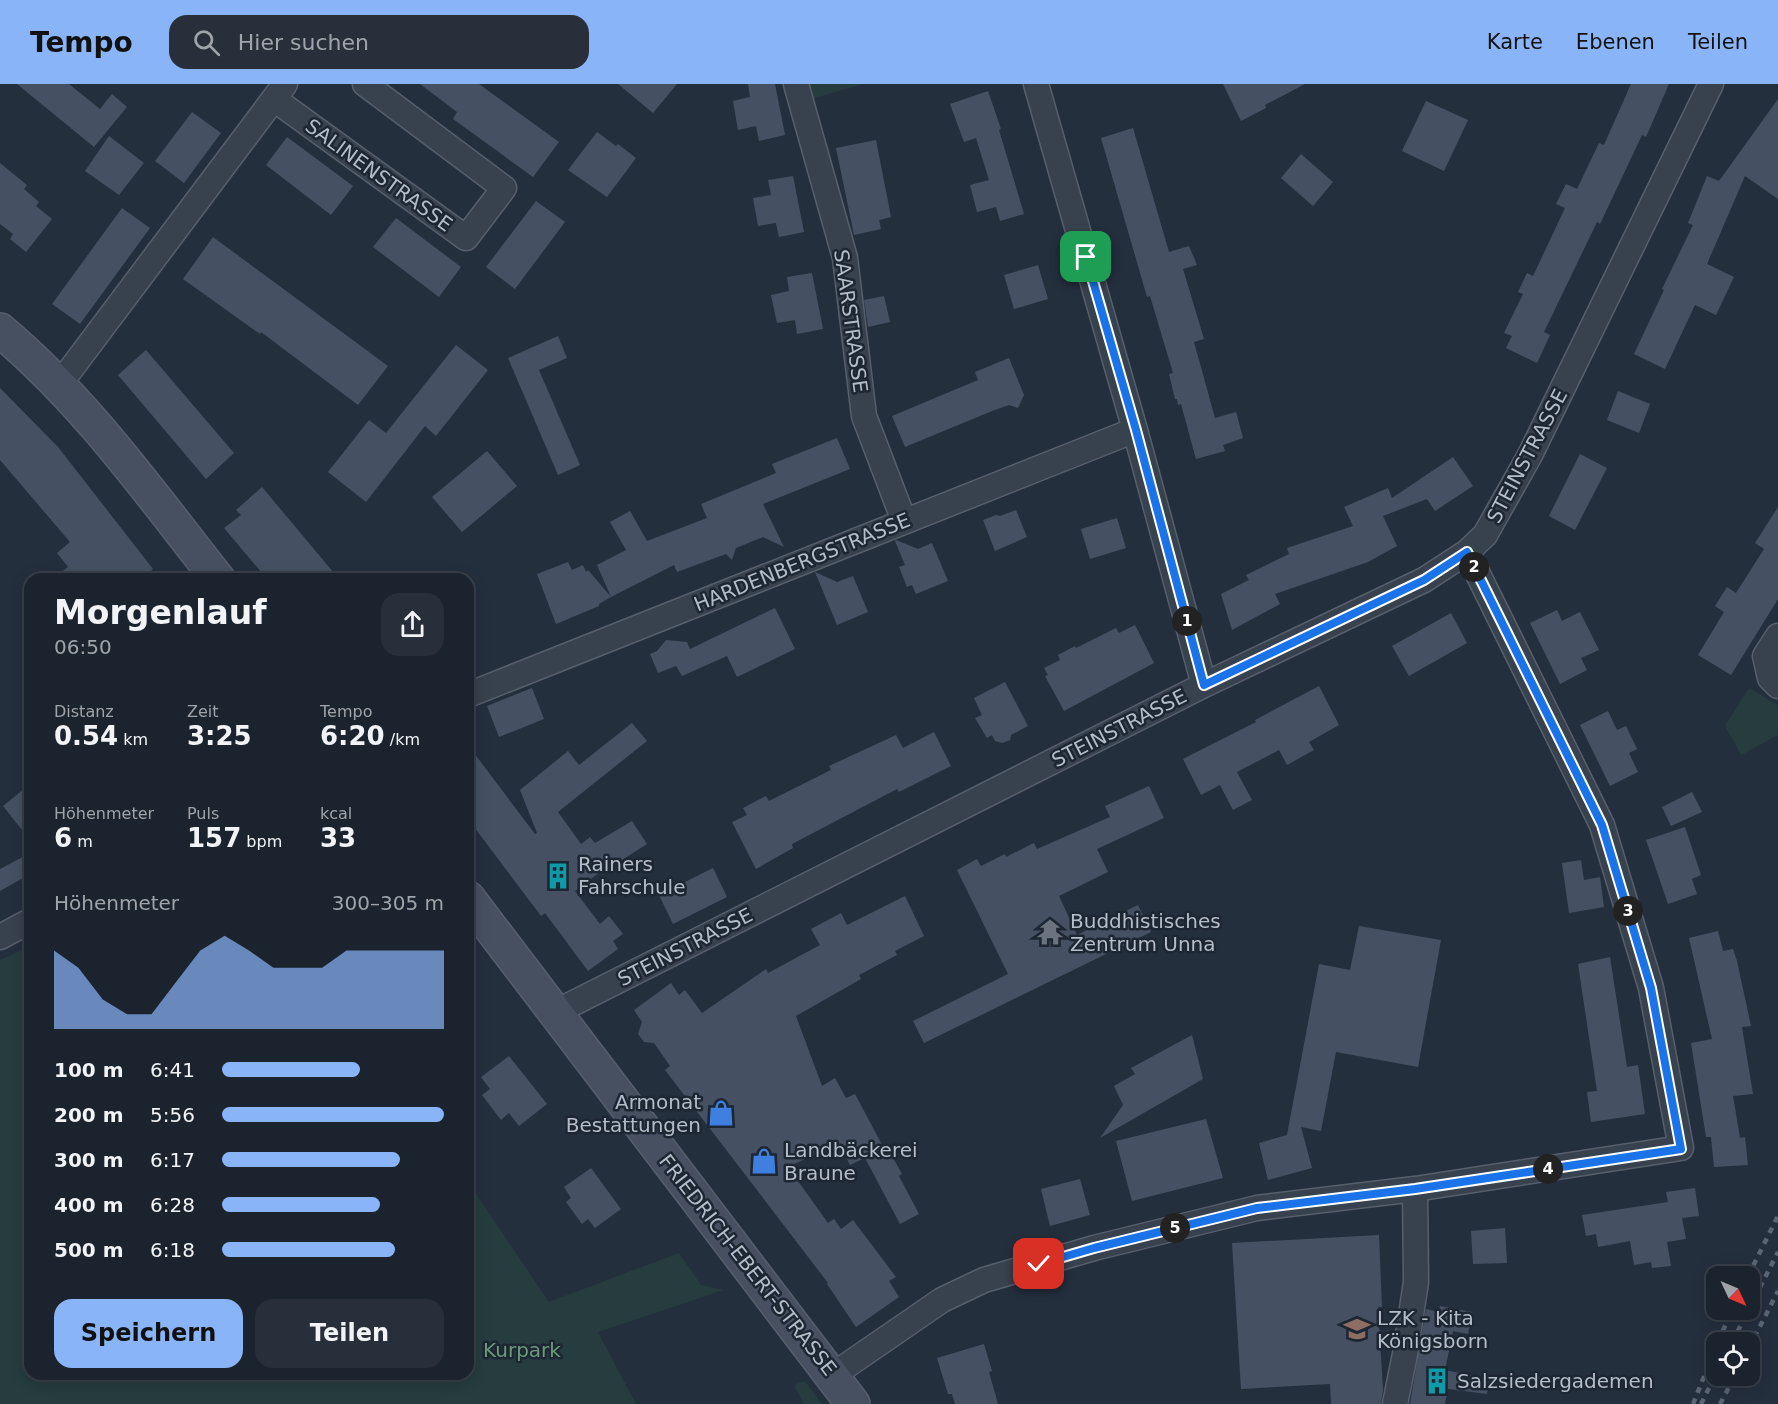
<!DOCTYPE html>
<html lang="de">
<head>
<meta charset="utf-8">
<style>
  body { margin:0; font-family:"DejaVu Sans",sans-serif; background:#282f3a; color:#f1f3f6; height:100vh; display:flex; flex-direction:column; font-size:22px; white-space:nowrap }
  * { box-sizing:border-box; margin:0 }
  p { font-size:20px; color:#a0a4aa }
  .icon { flex:none; width:33px; height:33px; fill:none; stroke:currentColor; stroke-width:2; stroke-linecap:round; stroke-linejoin:round }
  .map { position:relative; flex:1; overflow:hidden }
  .details { position:absolute; left:24px; top:489px; width:450px; height:807px; display:flex; flex-direction:column; background:#1b232e; border-radius:18px; box-shadow:0 3px 15px #0003,0 0 0 2px #39404a }
  .details>* { flex:none }
  .needle { width:39px; rotate:134deg }
  .buttons { position:absolute; left:1706px; top:1182px; display:grid; gap:12px }
  .buttons a { display:grid; place-items:center; width:54px; height:54px; border-radius:12px; background:#1b232e; box-shadow:0 3px 15px #0003,0 0 0 2px #39404a; font-size:30px }
  .pin { position:absolute; display:grid; place-items:center; width:51px; height:51px; color:#fff; margin:-26px; border-radius:12px; box-shadow:0 3px 9px #0006 }
  .km { position:absolute; width:30px; height:30px; margin:-15px; border-radius:50%; background:#222; color:#fff; font-size:16px; line-height:30px; text-align:center }
  .round { display:grid; place-items:center; flex:none; width:63px; height:63px; border-radius:18px; background:#282f3a }
  .head { display:flex; align-items:center; justify-content:space-between; height:102px; padding:0 30px }
  h1 { font-size:33px; font-weight:800; line-height:45px }
  .figures { display:grid; grid-template-columns:repeat(3,1fr); gap:9px; height:102px; padding:6px 30px }
  .figures div { display:grid; align-content:center }
  .figures b { font-size:26px; font-weight:800 }
  .figures small { font-size:16px; font-weight:400 }
  .figures p { font-size:16px }
  .chart { height:168px; padding:12px 30px }
  .chart p { display:flex; justify-content:space-between }
  .chart svg { width:100%; height:108px; margin-top:6px; fill:#8ab4f8; opacity:.7 }
  .action { display:flex; gap:12px; margin-top:auto; padding:12px 30px }
  .action a { flex:1; height:69px; border-radius:18px; background:#8ab4f8; color:#111; font-size:24px; font-weight:800; line-height:69px; text-align:center }
  .action a+a { background:#282f3a; color:#f1f3f6 }
  ul { padding:0 30px; list-style:none; font-size:20px }
  li { display:grid; grid-template-columns:96px 72px 1fr; align-items:center; height:45px }
  li i { height:15px; border-radius:8px; background:#8ab4f8 }
  header { display:flex; align-items:center; gap:36px; box-sizing:border-box; height:84px; padding:0 30px; background:#8ab4f8; color:#111 }
  header strong { font-size:28px }
  nav { display:flex; gap:33px; margin-inline-start:auto; font-size:21px }
  .search { width:420px; height:54px; background:#282f3a; display:flex; align-items:center; gap:15px; box-sizing:border-box; padding:0 21px; border-radius:18px; color:#a0a4aa; font-size:22px }
  .map>svg:first-child { display:block }
  .green { fill:#263c3f }
  .building { fill:#455162 }
  .lines { fill:none; stroke-linecap:round; stroke-linejoin:round }
  .minor-casing { stroke:#565f6c; stroke-width:27 }
  .secondary-casing { stroke:#565f6c; stroke-width:36 }
  .minor { stroke:#38414e; stroke-width:24 }
  .secondary { stroke:#465061; stroke-width:33 }
  .rail { stroke:#5a6575; stroke-width:4.5; stroke-dasharray:6 6; stroke-linecap:butt }
  .route-casing { stroke:#fff; stroke-width:12 }
  .route { stroke:#1a73e8; stroke-width:8 }
  .labels { text-anchor:middle; dominant-baseline:central; stroke-width:5; stroke-linejoin:round; paint-order:stroke }
  .street-label { font-size:20px; fill:#b4bcc9; stroke:#1d2633 }
  .poi-label { font-size:20px; fill:#b4bcc9; stroke:#1d2633; text-anchor:start }
  .park-label { font-size:20px; fill:#6b9a76; stroke:#1d2633 }
</style>
</head>
<body>
<header>
<strong>Tempo</strong>
<div class="search"><svg class="icon" aria-label="search" viewBox="0 0 24 24"><circle cx="10" cy="10" r="6"/><path d="M15 15l6 6"/></svg>Hier suchen</div>
<nav><a>Karte</a><a>Ebenen</a><a>Teilen</a></nav>
</header>
<div class="map">
<svg width="1778" height="1320" viewBox="0 0 1778 1320">
  <rect width="100%" height="100%" fill="#242f3e"/>
  <path class="green" d="M804,0H863L808,16Z
    M1749,604L1778,621V651L1741,671L1725,642Z
    M30,862V1290H468V1098L549,1218L679,1169L701,1201L723,1206L598,1248L636,1320H0V876Z
    M805,1297L822,1320H804L794,1301Z"/>
  <path class="building" d="M17,0H69L100,25L112,10L127,23L94,63Z
    M420,0H479L559,58L533,93L453,35L457,28Z
    M618,0H677L653,29Z
    M748,0H775L785,51L759,57L756,42L738,46L733,17L750,13Z
    M1223,0H1305L1265,21L1266,24L1241,37Z
    M1631,0H1669L1646,53L1642,51L1600,140L1597,138L1544,248L1550,251L1537,279L1506,264L1512,252L1504,249L1523,210L1518,208L1527,189L1533,192L1565,124L1556,120L1566,100L1577,105L1599,59L1604,61Z
    M988,7L1001,45L999,46L1024,130L1000,137L996,123L977,128L970,101L989,96L976,54L964,58L950,20Z
    M1778,15V115L1745,92L1707,180L1734,193L1716,231L1695,221L1665,285L1634,270L1664,206L1662,205L1693,141L1688,139L1707,92L1719,97Z
    M1426,17L1468,36L1444,87L1402,67Z
    M192,28L221,49L184,99L155,77Z
    M1133,44L1169,168L1189,162L1197,181L1183,185L1204,255L1194,258L1215,334L1236,328L1243,354L1223,361L1225,367L1196,375L1181,320L1178,321L1177,315H1175L1169,290L1173,289L1150,212L1147,213L1101,54Z
    M597,48L616,62L618,60L636,74L607,113L568,86Z
    M109,52L144,79L119,111L85,87Z
    M287,53L353,102L331,131L266,81Z
    M876,56L891,133L879,136L881,145L854,151L836,64Z
    M1301,70L1333,98L1313,122L1281,94Z
    M0,79L27,101L24,105L39,118L36,122L52,135L26,168L10,155L13,150L0,140Z
    M793,92L804,148L779,153L776,139L758,142L753,114L771,111L768,96Z
    M536,117L565,138L515,205L486,183Z
    M122,124L150,144L80,240L52,220Z
    M396,134L461,183L439,213L373,163Z
    M213,153L388,282L358,321L261,248L260,250L183,195Z
    M1038,181L1048,215L1014,225L1004,191Z
    M812,189L823,245L797,250L795,236L777,239L771,211L789,207L787,193Z
    M884,212L890,238L868,243L864,216Z
    M558,252L567,274L539,286L580,381L558,391L508,274Z
    M456,261L488,286L436,352L425,342L366,418L328,388L369,336L386,349Z
    M146,266L234,369L206,395L118,291Z
    M1009,274L1024,311L1018,324L1009,321L992,327L905,363L892,332L978,296L975,288Z
    M0,304L58,363L153,485L143,495H52L68,483L57,469L70,458L0,376Z
    M1618,307L1650,320L1639,349L1607,336Z
    M837,354L850,385L763,420L784,463L763,453L736,464L732,476L726,470L677,488L674,481L611,513L597,481L626,466L610,438L630,427L647,457L707,434L701,420L776,389L772,380Z
    M487,367L517,402L462,448L432,413Z
    M1580,370L1607,384L1575,446L1549,432Z
    M1453,373L1473,402L1435,427L1427,415L1383,432L1397,462L1368,478L1275,510L1280,520L1232,546L1221,510L1249,496L1246,491L1289,470L1287,464L1353,442L1344,423L1388,404L1392,414Z
    M262,403L339,495H267L224,444L241,431L236,426Z
    M1778,423V515L1731,591L1698,571L1724,528L1715,522L1727,503L1736,509L1764,465L1755,459Z
    M1016,426L1027,453L995,467L983,436L996,431L1000,432Z
    M1117,434L1126,464L1090,475L1081,445Z
    M896,456L918,465L932,459L948,497L916,510L912,501L907,503L899,483L905,481L895,457Z
    M568,478L572,486L583,481L586,488L588,486L611,513L599,520V522L556,540L537,490Z
    M815,488L837,498L853,492L868,528L837,541Z
    M775,524L795,565L737,593L727,572L682,592L676,582L658,589L650,570L657,567L666,556L687,558L690,565Z
    M1557,526L1562,537L1580,528L1599,566L1581,574L1587,586L1560,600L1530,539Z
    M1451,529L1467,559L1409,592L1392,562Z
    M1135,541L1154,579L1064,627L1045,592L1048,591L1044,584L1060,576L1058,571L1075,562L1076,564L1116,544L1119,549Z
    M1005,598L1028,642L1011,651L1010,656L1002,659L995,657L992,651L987,654L975,634L982,631L974,614Z
    M1319,602L1339,641L1309,658L1314,666L1287,681L1279,666L1237,688L1252,716L1233,726L1220,701L1201,711L1183,675L1256,638L1255,636Z
    M532,604L544,635L499,653L487,622Z
    M1608,627L1617,646L1626,642L1637,665L1629,669L1638,688L1610,702L1580,641Z
    M632,639L647,657L558,728L581,760L590,753L595,759L632,737L647,760L622,776L620,773L575,807L600,840L609,832L623,850L613,857L618,865L588,887L545,829L541,832L468,735V661L535,750L537,749L520,706L568,667L579,681Z
    M934,648L951,682L899,708L897,705L792,760L793,764L756,785L732,738L747,731L743,724L766,712L769,717L831,686L829,682L896,651L903,664Z
    M30,700V756L3,722Z
    M1149,702L1164,734L1097,765L1108,788L1059,812L1077,851L1138,821L1151,848L924,959L913,937L1008,890L957,786L977,775L981,782L1005,770L1006,773L1034,759L1037,765L1110,733L1105,722Z
    M1692,708L1702,728L1671,742L1662,723Z
    M1685,743L1701,791L1692,795L1697,810L1668,820L1646,756Z
    M30,769V790L0,807V785Z
    M1581,776L1584,796L1600,793L1604,823L1569,829L1562,779Z
    M713,784L727,813L673,840L659,811Z
    M905,812L924,852L895,867L897,871L859,891L861,895L796,932L822,1002L835,994L846,1014L855,1010L888,1072L891,1070L902,1090L899,1092L919,1130L900,1140L865,1074L850,1081L839,1059L788,1083L828,1139L834,1135L841,1145L853,1136L896,1193L889,1197L899,1213L856,1243L827,1200L828,1199L665,986L670,982L654,959L644,958L638,950L642,938L634,926L671,899L679,911L685,906L702,929L766,885L768,889L820,861L811,845L841,829L847,841Z
    M1359,842L1441,856L1418,983L1336,968L1321,1047L1301,1043L1312,1084L1268,1096L1259,1059L1287,1051L1319,880L1350,886Z
    M1718,847L1723,867L1733,865L1737,877L1751,942L1742,943L1753,1010L1733,1012L1740,1054L1745,1053L1748,1081L1714,1083L1711,1053H1706L1691,959L1712,955L1689,854Z
    M1610,873L1627,983L1638,981L1645,1030L1591,1038L1587,1008L1597,1007L1578,880Z
    M1192,951L1203,995L1100,1054L1123,1021L1114,1002L1135,990L1131,984Z
    M509,972L547,1020L519,1042L509,1029L501,1036L482,1011L490,1005L481,993Z
    M1206,1035L1223,1094L1132,1117L1116,1057Z
    M591,1084L621,1125L595,1144L588,1135L582,1140L566,1118L571,1114L564,1103Z
    M1080,1095L1090,1131L1050,1142L1041,1105Z
    M1695,1104L1699,1132L1682,1134L1686,1155L1667,1158L1671,1182L1652,1184L1651,1178L1634,1181L1630,1157L1598,1163L1596,1150L1586,1152L1582,1131L1668,1118L1666,1108Z
    M1505,1144L1507,1179L1473,1180L1471,1147Z
    M1379,1151L1382,1223H1378L1383,1306L1381,1320H1331L1330,1300L1241,1305L1232,1159Z
    M1440,1222L1472,1228L1468,1250L1453,1247L1445,1286L1489,1295L1487,1310L1448,1305L1445,1320H1410L1426,1225L1439,1228Z
    M984,1260L992,1287L989,1288L998,1320H955L952,1310H948L937,1274Z"/>
  <g class="lines">
    <g class="minor-casing">
      <path id="minor" d="M796,0L845,174L864,332L904,437
        M1036,0L1135,346L1204,601
        M274,15L466,154L504,104L365,0
        M59,301L285,0
        M1778,552L1765,572L1770,594L1778,602
        M468,611L1135,346
        M0,853L30,837
        M554,929L1204,601L1424,496L1467,468L1485,451L1530,371L1711,0
        M1415,1105L1681,1064L1651,904L1602,741L1467,468
        M833,1291L942,1216L984,1196L1094,1164L1257,1124L1415,1105L1416,1198L1405,1270L1395,1320"/>
    </g>
    <g class="secondary-casing">
      <path id="secondary" d="M0,246C85,317 150,409 218,495
        M468,814L853,1320"/>
    </g>
    <use href="#minor" class="minor"/>
    <use href="#secondary" class="secondary"/>
    <path class="rail" d="M1748,1192L1778,1132
      M1749,1225L1778,1168
      M1718,1258L1732,1226
      M1732,1258L1749,1226
      M1749,1264L1778,1207
      M1693,1320L1716,1263
      M1701,1320L1716,1290
      M1720,1320L1735,1292"/>
  </g>
  <g class="lines">
    <g class="route-casing">
      <path id="route" d="M1039,1180L1094,1164L1257,1124L1415,1105L1681,1065L1651,904L1602,741L1467,468L1424,496L1204,601L1136,346L1086,173"/>
    </g>
    <use href="#route" class="route"/>
  </g>
  <defs>
    <g id="building-bare" transform="scale(2.07)"><path d="M-4-6H4V6H1V3H-1V6H-4ZM-2.5-4.3h1.7v1.8h-1.7ZM.8-4.3h1.7v1.8H.8ZM-2.5-1h1.7V.8h-1.7ZM.8-1h1.7V.8H.8Z" fill="#0f9aa8" stroke="#1d2633" stroke-width="2.5" paint-order="stroke"/></g>
    <g id="temple-bare" transform="scale(2.07)"><path d="M0-6L5-2H3V0L6.5 2.5H4V6H1.5V3h-3V6H-4V2.5H-6.5L-3 0V-2H-5Z" fill="#6b7280" stroke="#1d2633" stroke-width="2.5" paint-order="stroke"/></g>
    <g id="shop-bare" transform="scale(2.07)"><path d="M-5-2.5h2.3a2.7 3.5 0 0 1 5.4 0H5L5.5 6h-11ZM-1.5-2.5h3a1.5 2.3 0 0 0-3 0Z" fill="#3f7fe0" stroke="#1d2633" stroke-width="2.5" paint-order="stroke"/></g>
    <g id="school-bare" transform="scale(2.07)"><path d="M0-5L7-2L0 1L-7-2ZM-4 1L0 2.5L4 1V4Q0 6-4 4Z" fill="#8d6e63" stroke="#1d2633" stroke-width="2.5" paint-order="stroke"/></g>
  </defs>
  <g fill-rule="evenodd">
    <use href="#building-bare" x="558" y="792"/>
    <use href="#temple-bare" x="1050" y="848"/>
    <use href="#shop-bare" x="721" y="1029"/>
    <use href="#shop-bare" x="764" y="1077"/>
    <use href="#school-bare" x="1357" y="1245"/>
    <use href="#building-bare" x="1437" y="1297"/>
  </g>
  <g class="labels">
    <g class="street-label">
      <text transform="translate(379 91) rotate(36)">SALINENSTRASSE</text>
      <text transform="translate(851 237) rotate(82)">SAARSTRASSE</text>
      <text transform="translate(1527 372) rotate(-62)">STEINSTRASSE</text>
      <text transform="translate(802 478) rotate(-22)">HARDENBERGSTRASSE</text>
      <text transform="translate(1119 644) rotate(-27)">STEINSTRASSE</text>
      <text transform="translate(685 863) rotate(-27)">STEINSTRASSE</text>
      <text transform="translate(748 1181) rotate(52)">FRIEDRICH-EBERT-STRASSE</text>
    </g>
    <g class="poi-label">
      <text x="578" y="780">Rainers<tspan x="578" dy="23">Fahrschule</tspan></text>
      <text x="1070" y="837">Buddhistisches<tspan x="1070" dy="23">Zentrum Unna</tspan></text>
      <text x="701" y="1018" text-anchor="end">Armonat<tspan x="701" dy="23">Bestattungen</tspan></text>
      <text x="784" y="1066">Landbäckerei<tspan x="784" dy="23">Braune</tspan></text>
      <text x="1377" y="1234">LZK - Kita<tspan x="1377" dy="23">Königsborn</tspan></text>
      <text x="1457" y="1297">Salzsiedergademen</text>
    </g>
    <g class="park-label">
      <text x="522" y="1266">Kurpark</text>
    </g>
  </g>
</svg>
<div class="buttons">
<a><svg class="needle" viewBox="-14 -14 28 28"><path d="M0-13l5 13h-10z" fill="#e53935"/><path d="M0 13l5-13h-10z" fill="#a0a4aa"/></svg></a>
<a><svg class="icon" aria-label="locate" viewBox="0 0 24 24"><circle cx="12" cy="12" r="6"/><path d="M12 2v4M12 18v4M2 12h4M18 12h4"/></svg></a>
</div>
<div class="pin" style="left:1086px;top:173px;background:#1e9e55"><svg class="icon" aria-label="arrive" viewBox="0 0 24 24"><path d="M6 21V4h12l-3 4 3 4H6"/></svg></div>
<div class="pin" style="left:1039px;top:1180px;background:#d93025"><svg class="icon" aria-label="check" viewBox="0 0 24 24"><path d="M5 12l5 5 9-10"/></svg></div>
<b class="km" style="left:1187px;top:537px">1</b>
<b class="km" style="left:1474px;top:483px">2</b>
<b class="km" style="left:1628px;top:827px">3</b>
<b class="km" style="left:1548px;top:1085px">4</b>
<b class="km" style="left:1175px;top:1144px">5</b>
<section class="details">
<div class="head"><div><h1>Morgenlauf</h1><p>06:50</p></div><a class="round"><svg class="icon" aria-label="share" viewBox="0 0 24 24"><path d="M12 15V3M7 8l5-5 5 5M5 13v7h14v-7"/></svg></a></div>
<div class="figures">
<div><p>Distanz</p><b>0.54<small> km</small></b></div>
<div><p>Zeit</p><b>3:25</b></div>
<div><p>Tempo</p><b>6:20<small> /km</small></b></div>
</div>
<div class="figures">
<div><p>Höhenmeter</p><b>6<small> m</small></b></div>
<div><p>Puls</p><b>157<small> bpm</small></b></div>
<div><p>kcal</p><b>33</b></div>
</div>
<div class="chart"><p><span>Höhenmeter</span>300–305 m</p>
<svg viewBox="0 0 160 44" preserveAspectRatio="none"><path d="M0 44V12L10 19L20 32L30 38L40 38L50 25L60 12L70 6L80 12L90 19L100 19L110 19L120 12L130 12L140 12L150 12L160 12V44z"/></svg>
</div>
<ul>
<li><b>100 m</b>6:41<i style="width:62%"></i></li>
<li><b>200 m</b>5:56<i style="width:100%"></i></li>
<li><b>300 m</b>6:17<i style="width:80%"></i></li>
<li><b>400 m</b>6:28<i style="width:71%"></i></li>
<li><b>500 m</b>6:18<i style="width:78%"></i></li>
</ul>
<div class="action"><a>Speichern</a><a>Teilen</a></div>
</section>
</div>
</body>
</html>
